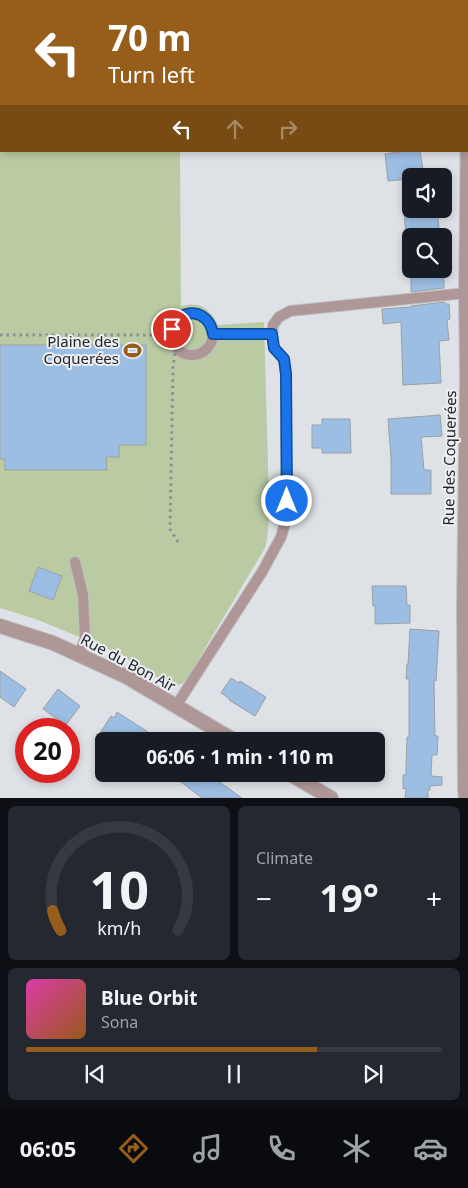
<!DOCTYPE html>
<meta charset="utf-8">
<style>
:root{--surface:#171b24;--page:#242831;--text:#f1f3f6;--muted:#9ea1a6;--line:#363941;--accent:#975d1a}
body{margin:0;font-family:"Noto Sans",sans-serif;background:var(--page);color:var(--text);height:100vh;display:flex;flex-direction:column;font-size:19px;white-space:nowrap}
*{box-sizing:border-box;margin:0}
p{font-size:16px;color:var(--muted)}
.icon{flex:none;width:28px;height:28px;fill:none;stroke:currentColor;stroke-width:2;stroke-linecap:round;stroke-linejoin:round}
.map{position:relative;height:798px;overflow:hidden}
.sheet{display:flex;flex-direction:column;gap:8px;padding:8px;background:#0d0f14;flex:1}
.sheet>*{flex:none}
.top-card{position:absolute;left:0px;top:0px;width:469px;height:152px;box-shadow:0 2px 8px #0003;background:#975d1a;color:#fff;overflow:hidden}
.buttons{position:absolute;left:402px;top:168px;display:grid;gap:10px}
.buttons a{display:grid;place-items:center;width:50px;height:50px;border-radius:8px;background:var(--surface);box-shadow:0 2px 8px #0003;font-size:25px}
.speed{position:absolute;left:15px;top:718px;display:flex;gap:10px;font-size:25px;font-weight:700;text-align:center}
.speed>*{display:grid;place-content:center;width:65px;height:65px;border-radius:50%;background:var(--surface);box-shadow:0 2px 8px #0003;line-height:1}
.speed .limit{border:8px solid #d22;background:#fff;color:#111}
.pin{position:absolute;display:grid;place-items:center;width:42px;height:42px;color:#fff;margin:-21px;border:2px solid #fff;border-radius:50%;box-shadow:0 1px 5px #0007}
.me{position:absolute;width:55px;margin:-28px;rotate:0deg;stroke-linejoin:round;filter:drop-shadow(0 0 4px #0008)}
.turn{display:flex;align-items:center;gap:18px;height:105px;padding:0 25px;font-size:22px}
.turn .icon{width:65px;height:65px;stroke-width:2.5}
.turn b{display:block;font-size:35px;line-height:42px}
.lanes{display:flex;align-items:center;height:48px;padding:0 25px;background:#0003;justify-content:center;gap:25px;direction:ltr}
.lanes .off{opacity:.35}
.big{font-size:38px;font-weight:700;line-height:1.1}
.sheet .card{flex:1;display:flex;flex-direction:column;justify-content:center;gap:8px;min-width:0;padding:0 18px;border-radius:8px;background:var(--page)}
.sheet .dial{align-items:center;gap:0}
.dial svg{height:130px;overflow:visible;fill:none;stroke:var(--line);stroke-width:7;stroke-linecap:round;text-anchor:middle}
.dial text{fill:var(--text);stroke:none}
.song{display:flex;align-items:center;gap:15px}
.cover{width:60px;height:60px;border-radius:8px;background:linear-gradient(135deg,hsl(320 70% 55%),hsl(30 70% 35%))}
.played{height:5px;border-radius:2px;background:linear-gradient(90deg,var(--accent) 70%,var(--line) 70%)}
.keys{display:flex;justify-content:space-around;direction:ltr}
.heat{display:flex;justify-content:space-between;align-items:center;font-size:28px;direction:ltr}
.sheet .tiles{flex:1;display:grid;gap:8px;grid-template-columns:1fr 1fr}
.card:last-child{grid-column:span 2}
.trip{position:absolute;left:95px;top:732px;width:290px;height:50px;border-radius:8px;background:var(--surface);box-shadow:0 2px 8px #0003;font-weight:700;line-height:50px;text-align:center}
.dock{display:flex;height:80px;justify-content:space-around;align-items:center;background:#090b0e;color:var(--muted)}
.dock .icon{width:35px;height:35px}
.dock .on{color:var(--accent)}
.dock b{font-size:22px;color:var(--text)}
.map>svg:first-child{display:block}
.green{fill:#bacba3}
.building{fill:#9cbee2;stroke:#9ca0a4}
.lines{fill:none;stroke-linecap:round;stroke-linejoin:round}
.service-casing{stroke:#bdc0c4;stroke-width:12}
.tertiary-casing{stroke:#bdc0c4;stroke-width:16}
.path{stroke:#8d9093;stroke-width:3;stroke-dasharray:2.5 4;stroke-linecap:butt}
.service{stroke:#af9797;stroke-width:10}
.tertiary{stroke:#af9797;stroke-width:14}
.route-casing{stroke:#114b97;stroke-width:12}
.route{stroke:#1a73e8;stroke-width:9}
.labels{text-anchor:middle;stroke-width:4;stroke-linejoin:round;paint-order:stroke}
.poi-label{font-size:15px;fill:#242527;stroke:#ebeff3;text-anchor:end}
.street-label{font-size:15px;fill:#242527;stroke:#ebeff3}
</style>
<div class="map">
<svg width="468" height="798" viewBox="0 0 468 798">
<rect width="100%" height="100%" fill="#dee2e6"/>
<path class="green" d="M1 32V151H180L181 306C201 301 209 308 218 325L264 322 269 501C269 517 269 533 265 548L185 682 174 687 111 650 38 620 0 608V33Z"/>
<g class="building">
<path d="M405 151H420L424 176H411V179L388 181 385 154Z"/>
<path d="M427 209H437L440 236H406L404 211Z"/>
<path d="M411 269H444V288L411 292Z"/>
<path d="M445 302V304H449L450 319 447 320 449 340 439 341 441 383 403 385 401 322 383 324 382 309 411 307V306Z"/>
<path d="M0 345H146V445H119V457H106L107 470H5V459H0Z"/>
<path d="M440 415 442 436 421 437 424 470H431V494H391V459L388 419Z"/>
<path d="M322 419H350L351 453H322V448H312V425H322Z"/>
<path d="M38 567 62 576 53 600 29 591Z"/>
<path d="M372 586H406L407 605H410V623L375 624V606H373Z"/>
<path d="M410 629 439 631 436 681 434 680 435 736H438L437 755H432L431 776 442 777V785L430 786V790H428V798H405L406 788 403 789V775H406V768L407 737H409V679H406L407 664H408Z"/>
<path d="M0 671 26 689 14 707 0 697Z"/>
<path d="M231 678 239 683 240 681 266 697 255 716 229 700 230 699 221 693Z"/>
<path d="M58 689 80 706 66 725 43 709Z"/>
<path d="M117 712 148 732 142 741H95L111 716 114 718Z"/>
<path d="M187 774H208L242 798H202L181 782Z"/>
</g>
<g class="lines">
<defs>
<g id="service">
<circle cx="192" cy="334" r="21"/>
<path d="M213 334H272"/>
<path d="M75 562 83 595 85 639 79 654"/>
<path d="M176 706 262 572 281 537 286 520V374L284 359 274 348 272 334 273 325 279 317 290 311 466 293"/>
</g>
<g id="tertiary">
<path d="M467 0 468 7"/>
<path d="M0 626 53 643 127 677 235 741"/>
<path d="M290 774 331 798"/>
<path d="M466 798 465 790 464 604 467 377 466 293 468 118"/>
</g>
</defs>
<use href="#service" class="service-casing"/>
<use href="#tertiary" class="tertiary-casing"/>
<g class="path">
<path d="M0 335H171"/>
<path d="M176 347 173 367 170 529 180 545"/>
</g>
<use href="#service" class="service"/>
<use href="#tertiary" class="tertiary"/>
</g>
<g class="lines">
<defs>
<path id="route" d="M172 329C181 306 209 309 213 334H272L274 348 284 359 286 374 287 501"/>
</defs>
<use href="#route" class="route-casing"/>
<use href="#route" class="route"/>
</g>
<defs>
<symbol id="stadium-bare" viewBox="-9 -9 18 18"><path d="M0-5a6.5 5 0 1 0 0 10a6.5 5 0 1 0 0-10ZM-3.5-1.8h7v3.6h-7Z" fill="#975d1a" stroke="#ebeff3" stroke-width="2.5" paint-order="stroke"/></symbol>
</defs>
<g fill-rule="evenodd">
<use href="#stadium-bare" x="120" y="338" width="25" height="25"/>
</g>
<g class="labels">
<g class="poi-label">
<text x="119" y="347">Plaine des<tspan x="119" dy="17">Coquerées</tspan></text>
</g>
<g class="street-label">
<text transform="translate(450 458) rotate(-89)" y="5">Rue des Coquerées</text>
<text transform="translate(128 663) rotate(28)" y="5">Rue du Bon Air</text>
</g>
</g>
</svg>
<div class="buttons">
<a><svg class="icon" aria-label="sound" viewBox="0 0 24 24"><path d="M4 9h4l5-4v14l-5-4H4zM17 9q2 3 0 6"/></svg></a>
<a><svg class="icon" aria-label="search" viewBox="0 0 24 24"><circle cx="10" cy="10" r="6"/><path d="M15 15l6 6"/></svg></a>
</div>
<div class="speed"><div class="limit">20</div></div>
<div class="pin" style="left:172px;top:329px;background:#d93025"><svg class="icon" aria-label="arrive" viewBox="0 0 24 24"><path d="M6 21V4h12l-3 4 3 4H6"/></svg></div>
<svg class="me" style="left:287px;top:501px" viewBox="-20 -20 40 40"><circle r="17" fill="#1a73e8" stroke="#fff" stroke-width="3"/><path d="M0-11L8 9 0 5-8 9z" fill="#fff"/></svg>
<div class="trip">06:06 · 1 min · 110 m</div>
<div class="top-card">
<div class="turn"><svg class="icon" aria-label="left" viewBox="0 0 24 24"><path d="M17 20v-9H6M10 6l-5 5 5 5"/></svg><div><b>70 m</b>Turn left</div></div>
<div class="lanes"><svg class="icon" aria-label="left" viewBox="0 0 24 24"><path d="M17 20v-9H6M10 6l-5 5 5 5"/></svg><svg class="icon off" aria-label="ahead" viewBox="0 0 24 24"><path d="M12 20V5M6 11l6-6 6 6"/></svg><svg class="icon off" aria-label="right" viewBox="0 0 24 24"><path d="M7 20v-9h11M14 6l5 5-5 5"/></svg></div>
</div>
</div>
<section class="sheet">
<div class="tiles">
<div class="card dial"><svg viewBox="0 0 100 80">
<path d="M14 69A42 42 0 1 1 86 69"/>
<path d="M14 69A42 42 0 0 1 9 57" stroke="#975d1a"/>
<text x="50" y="56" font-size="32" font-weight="700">10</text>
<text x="50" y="72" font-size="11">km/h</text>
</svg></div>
<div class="card"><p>Climate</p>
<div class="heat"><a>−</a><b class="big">19°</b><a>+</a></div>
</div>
<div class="card">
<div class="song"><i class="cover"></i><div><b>Blue Orbit</b><p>Sona</p></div></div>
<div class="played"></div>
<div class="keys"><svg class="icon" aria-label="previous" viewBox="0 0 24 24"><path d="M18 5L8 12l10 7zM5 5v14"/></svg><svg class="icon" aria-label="pause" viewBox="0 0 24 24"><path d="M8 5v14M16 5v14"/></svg><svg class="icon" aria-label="next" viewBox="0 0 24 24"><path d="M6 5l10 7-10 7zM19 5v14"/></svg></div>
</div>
</div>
</section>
<nav class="dock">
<b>06:05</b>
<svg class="icon on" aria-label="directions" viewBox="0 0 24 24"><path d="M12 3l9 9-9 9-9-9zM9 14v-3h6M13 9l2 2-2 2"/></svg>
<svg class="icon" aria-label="music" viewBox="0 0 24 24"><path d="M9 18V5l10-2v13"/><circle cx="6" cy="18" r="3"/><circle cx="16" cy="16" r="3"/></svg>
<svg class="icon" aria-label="phone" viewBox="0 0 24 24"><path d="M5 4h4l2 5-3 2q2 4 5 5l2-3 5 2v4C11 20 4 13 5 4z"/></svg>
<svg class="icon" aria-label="climate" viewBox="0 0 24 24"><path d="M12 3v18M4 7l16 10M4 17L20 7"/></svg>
<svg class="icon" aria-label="car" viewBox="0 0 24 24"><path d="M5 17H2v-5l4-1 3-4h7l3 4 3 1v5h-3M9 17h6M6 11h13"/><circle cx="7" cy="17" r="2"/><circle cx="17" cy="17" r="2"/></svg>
</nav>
